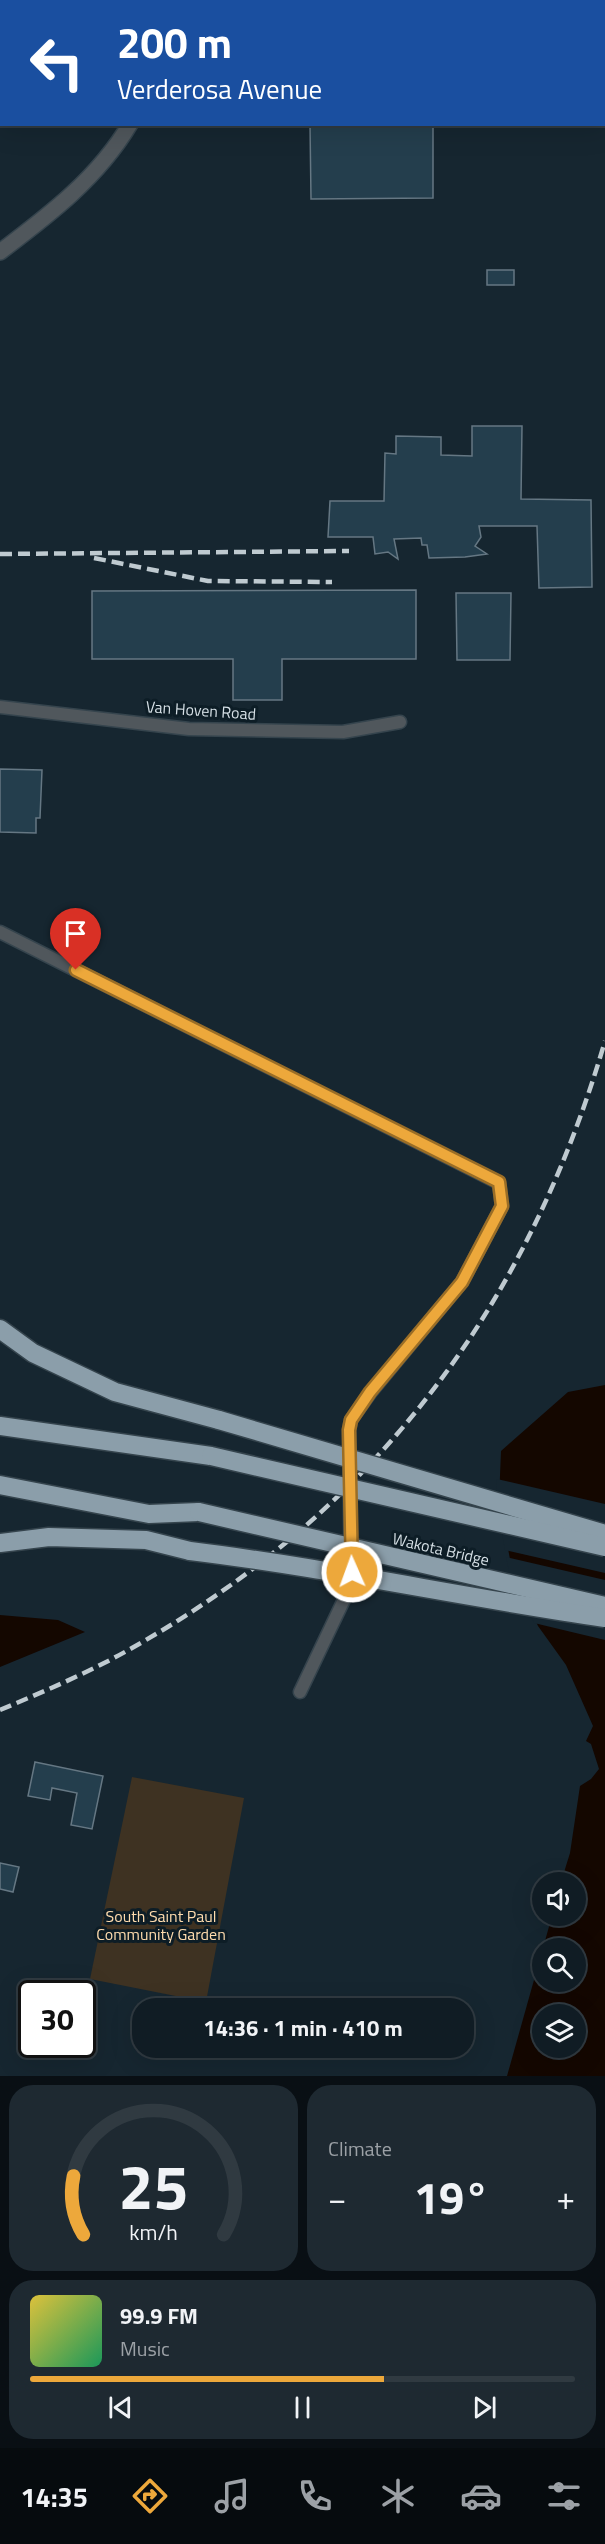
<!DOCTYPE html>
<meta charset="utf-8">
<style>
:root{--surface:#101c24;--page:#1e2931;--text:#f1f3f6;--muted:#9ca1a6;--line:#303a41;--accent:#eda83b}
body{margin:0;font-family:"Titillium Web",sans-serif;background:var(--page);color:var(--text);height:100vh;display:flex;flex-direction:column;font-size:22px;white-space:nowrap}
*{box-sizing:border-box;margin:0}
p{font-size:20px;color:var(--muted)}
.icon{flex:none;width:33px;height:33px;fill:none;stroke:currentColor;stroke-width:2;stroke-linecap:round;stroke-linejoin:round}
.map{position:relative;height:2076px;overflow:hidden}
.side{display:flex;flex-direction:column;gap:9px;padding:9px;background:#090f14;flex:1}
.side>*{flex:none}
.guide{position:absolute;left:0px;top:0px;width:606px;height:126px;box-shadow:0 6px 24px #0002,0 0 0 2px var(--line);background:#1a4fa0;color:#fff;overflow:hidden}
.tools{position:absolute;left:532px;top:1872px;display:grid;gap:12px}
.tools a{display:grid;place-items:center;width:54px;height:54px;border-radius:50%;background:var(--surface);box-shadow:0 6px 24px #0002,0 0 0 2px var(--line);font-size:30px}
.speed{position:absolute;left:18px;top:1980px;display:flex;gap:12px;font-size:30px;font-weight:700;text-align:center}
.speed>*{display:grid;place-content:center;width:78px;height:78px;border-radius:50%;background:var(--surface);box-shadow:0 6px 24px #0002,0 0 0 2px var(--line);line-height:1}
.speed .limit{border:3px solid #111;border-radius:9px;background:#fff;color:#111}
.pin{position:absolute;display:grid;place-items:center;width:51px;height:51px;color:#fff;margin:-62px -26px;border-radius:50% 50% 50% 0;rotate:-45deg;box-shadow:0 0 6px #0007}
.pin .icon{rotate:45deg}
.me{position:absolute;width:66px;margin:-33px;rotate:358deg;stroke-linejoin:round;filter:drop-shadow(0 0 4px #0008)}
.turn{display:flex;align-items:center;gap:21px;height:126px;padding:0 18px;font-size:27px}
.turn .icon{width:78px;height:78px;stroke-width:2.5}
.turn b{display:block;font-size:42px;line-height:51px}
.big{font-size:45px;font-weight:700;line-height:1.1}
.side .card{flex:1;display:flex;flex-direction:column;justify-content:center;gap:9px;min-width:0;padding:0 21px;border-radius:24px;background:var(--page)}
.side .dial{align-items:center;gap:0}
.dial svg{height:156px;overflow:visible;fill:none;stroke:var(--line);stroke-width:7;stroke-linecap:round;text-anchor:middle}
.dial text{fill:var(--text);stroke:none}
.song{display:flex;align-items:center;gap:18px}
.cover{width:72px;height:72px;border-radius:9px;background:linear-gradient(135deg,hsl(50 70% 55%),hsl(150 70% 35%))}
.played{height:6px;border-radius:3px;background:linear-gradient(90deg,var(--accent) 65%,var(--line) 65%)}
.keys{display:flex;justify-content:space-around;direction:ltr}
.heat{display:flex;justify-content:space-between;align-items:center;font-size:33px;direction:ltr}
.side .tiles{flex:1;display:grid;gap:9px;grid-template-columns:1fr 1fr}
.card:last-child{grid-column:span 2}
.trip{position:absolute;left:132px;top:1998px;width:342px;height:60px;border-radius:24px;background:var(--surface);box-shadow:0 6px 24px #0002,0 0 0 2px var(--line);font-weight:700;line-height:60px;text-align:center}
.dock{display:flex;height:96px;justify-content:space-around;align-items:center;background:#060b0e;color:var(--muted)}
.dock .icon{width:42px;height:42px}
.dock .active{color:var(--accent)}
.dock b{font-size:27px;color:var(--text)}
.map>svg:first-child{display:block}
.green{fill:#3e3222}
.water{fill:#140700;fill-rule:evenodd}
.pier{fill:#162630}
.building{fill:#243e4d;stroke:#657783;stroke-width:1.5}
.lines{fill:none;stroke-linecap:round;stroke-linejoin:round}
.minor-casing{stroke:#35444d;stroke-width:15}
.tertiary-casing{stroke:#35444d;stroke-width:18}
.motorway-casing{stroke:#35444d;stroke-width:21}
.minor{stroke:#50575c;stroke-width:12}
.tertiary{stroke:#50575c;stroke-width:15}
.motorway{stroke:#8b9eaa;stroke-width:18}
.rail{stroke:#bfcad0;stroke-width:4.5;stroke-dasharray:12 6;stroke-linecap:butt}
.motorway-bridge-casing{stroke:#35444d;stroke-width:21;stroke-linecap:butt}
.motorway-bridge{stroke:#8b9eaa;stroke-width:18}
.route-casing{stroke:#9a6d26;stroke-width:15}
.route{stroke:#eda83b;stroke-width:10}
.labels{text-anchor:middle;stroke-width:6;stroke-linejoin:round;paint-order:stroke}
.street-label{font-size:16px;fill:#d5dfe5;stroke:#0d1d26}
.park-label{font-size:16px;fill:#ffdcae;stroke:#0d1d26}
</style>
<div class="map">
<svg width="605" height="2076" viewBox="0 0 605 2076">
<rect width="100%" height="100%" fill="#162630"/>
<path class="green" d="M132 1777 244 1798 206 2002 90 1979Z"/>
<g class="water">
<path d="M605 1385V2076H507L552 1916H576V1882H561L570 1853 580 1786 591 1779 599 1769 591 1744 586 1741 593 1726 566 1665 538 1626 512 1570 499 1500 501 1451 568 1392ZM543 1948H576V1982H543ZM543 2014H576V2048H543Z"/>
<path d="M0 1615 58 1620 85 1632 0 1667Z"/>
</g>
<g class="pier">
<path d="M497 1479 605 1504V1573L505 1550 496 1500Z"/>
<path d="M506 1557 605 1580V1640L534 1623 509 1571Z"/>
</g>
<g class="building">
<path d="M310 124H433V198L311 199Z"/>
<rect x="487" y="270" width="27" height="15"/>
<path d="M472 426H522L521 499 591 500 592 587 539 588 537 526H479L481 537 475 546 487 554 465 557 429 558 427 545H422L421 538 394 539 398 559 388 552 375 554 373 537H328L330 501H384L385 453 396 454V436L441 437V455L472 456Z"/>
<path d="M416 590V659H282V700H233V659H92V591Z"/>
<path d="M456 593H511L510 660H457Z"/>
<path d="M0 769 42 770 40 818H36V833L0 832Z"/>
<path d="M35 1762 103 1776 92 1829 71 1825 77 1793 52 1788 50 1800 28 1796Z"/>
<path d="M0 1863 19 1867 13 1892 0 1889Z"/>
</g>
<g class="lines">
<defs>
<g id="minor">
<path d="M0 707 189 729 343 732 400 722"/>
<path d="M0 932 499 1183 502 1206 462 1282 371 1392 351 1420 349 1430 351 1585 300 1692"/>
</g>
<g id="tertiary">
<path d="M180 2V0"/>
<path d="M0 252C49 215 98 178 130 124"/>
</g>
<g id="motorway">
<path d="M0 1329 33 1353 115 1392 219 1420"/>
<path d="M0 1426 211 1456"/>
<path d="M0 1485 149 1514 199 1512"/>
<path d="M0 1543 49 1537 146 1540 190 1551"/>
</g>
</defs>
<use href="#minor" class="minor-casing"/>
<use href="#tertiary" class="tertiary-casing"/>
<use href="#motorway" class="motorway-casing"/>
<use href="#minor" class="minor"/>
<use href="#tertiary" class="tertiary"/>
<use href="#motorway" class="motorway"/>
<g class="rail">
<path d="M0 554 349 551"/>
<path d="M94 558 208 581 332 582"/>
<path d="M0 1710C45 1691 90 1672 132 1648 376 1510 527 1308 605 1041"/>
</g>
<defs>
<g id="motorway-bridge">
<path d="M219 1420 605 1534"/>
<path d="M211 1456 605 1547"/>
<path d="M199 1512 605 1606"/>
<path d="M190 1551C329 1568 466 1598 605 1618"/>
</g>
</defs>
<use href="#motorway-bridge" class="motorway-bridge-casing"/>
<use href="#motorway-bridge" class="motorway-bridge"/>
</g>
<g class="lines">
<defs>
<path id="route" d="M76 970 499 1182 502 1206 462 1282 370 1392 351 1420 349 1430 352 1572"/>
</defs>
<use href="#route" class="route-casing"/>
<use href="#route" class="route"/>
</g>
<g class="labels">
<g class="street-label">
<text transform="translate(201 710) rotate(4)" y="6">Van Hoven Road</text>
<text transform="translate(441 1549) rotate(13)" y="6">Wakota Bridge</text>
</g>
<g class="park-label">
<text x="161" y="1922">South Saint Paul<tspan x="161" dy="18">Community Garden</tspan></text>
</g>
</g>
</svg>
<div class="tools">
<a><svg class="icon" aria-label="sound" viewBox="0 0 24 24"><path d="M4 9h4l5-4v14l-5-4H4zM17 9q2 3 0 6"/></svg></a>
<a><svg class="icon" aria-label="search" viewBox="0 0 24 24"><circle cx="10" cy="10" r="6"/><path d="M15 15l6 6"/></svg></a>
<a><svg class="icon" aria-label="layers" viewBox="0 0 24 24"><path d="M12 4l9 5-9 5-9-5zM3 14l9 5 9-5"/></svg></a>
</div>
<div class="speed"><div class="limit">30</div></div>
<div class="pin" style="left:76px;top:970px;background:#d93025"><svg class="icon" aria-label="arrive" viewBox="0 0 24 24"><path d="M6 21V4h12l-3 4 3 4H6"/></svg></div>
<svg class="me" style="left:352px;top:1572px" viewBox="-20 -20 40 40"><circle r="17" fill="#eda83b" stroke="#fff" stroke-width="3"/><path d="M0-11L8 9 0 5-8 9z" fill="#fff"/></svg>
<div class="trip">14:36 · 1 min · 410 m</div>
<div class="guide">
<div class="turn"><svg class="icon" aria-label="left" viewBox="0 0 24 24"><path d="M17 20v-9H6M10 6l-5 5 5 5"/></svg><div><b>200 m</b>Verderosa Avenue</div></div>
</div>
</div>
<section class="side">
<div class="tiles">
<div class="card dial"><svg viewBox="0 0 100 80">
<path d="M14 69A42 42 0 1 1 86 69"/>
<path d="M14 69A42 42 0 0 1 9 39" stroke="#eda83b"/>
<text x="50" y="56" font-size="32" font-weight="700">25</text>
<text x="50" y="72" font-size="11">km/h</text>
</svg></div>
<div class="card"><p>Climate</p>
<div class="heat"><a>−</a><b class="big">19°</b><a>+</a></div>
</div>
<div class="card">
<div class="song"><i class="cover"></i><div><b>99.9 FM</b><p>Music</p></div></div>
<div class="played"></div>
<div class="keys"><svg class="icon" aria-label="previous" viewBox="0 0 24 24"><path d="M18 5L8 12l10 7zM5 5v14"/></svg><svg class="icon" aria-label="pause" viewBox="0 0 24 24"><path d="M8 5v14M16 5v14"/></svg><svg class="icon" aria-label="next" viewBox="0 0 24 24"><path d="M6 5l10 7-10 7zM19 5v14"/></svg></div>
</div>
</div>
</section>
<nav class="dock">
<b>14:35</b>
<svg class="icon active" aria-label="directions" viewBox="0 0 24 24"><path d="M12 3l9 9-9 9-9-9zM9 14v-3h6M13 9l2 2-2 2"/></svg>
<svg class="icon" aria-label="music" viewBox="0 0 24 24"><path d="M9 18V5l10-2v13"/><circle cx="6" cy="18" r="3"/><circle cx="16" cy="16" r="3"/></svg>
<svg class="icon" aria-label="phone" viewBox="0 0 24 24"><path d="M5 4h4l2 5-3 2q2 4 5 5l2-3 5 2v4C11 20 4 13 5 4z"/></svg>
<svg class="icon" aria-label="climate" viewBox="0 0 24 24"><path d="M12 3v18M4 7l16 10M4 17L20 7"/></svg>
<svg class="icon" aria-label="car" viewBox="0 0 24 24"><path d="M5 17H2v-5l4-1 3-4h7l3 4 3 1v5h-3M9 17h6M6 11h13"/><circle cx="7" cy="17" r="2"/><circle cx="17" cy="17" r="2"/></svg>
<svg class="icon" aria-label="filters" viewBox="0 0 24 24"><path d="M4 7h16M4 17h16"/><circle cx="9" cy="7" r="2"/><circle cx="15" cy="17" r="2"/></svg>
</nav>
